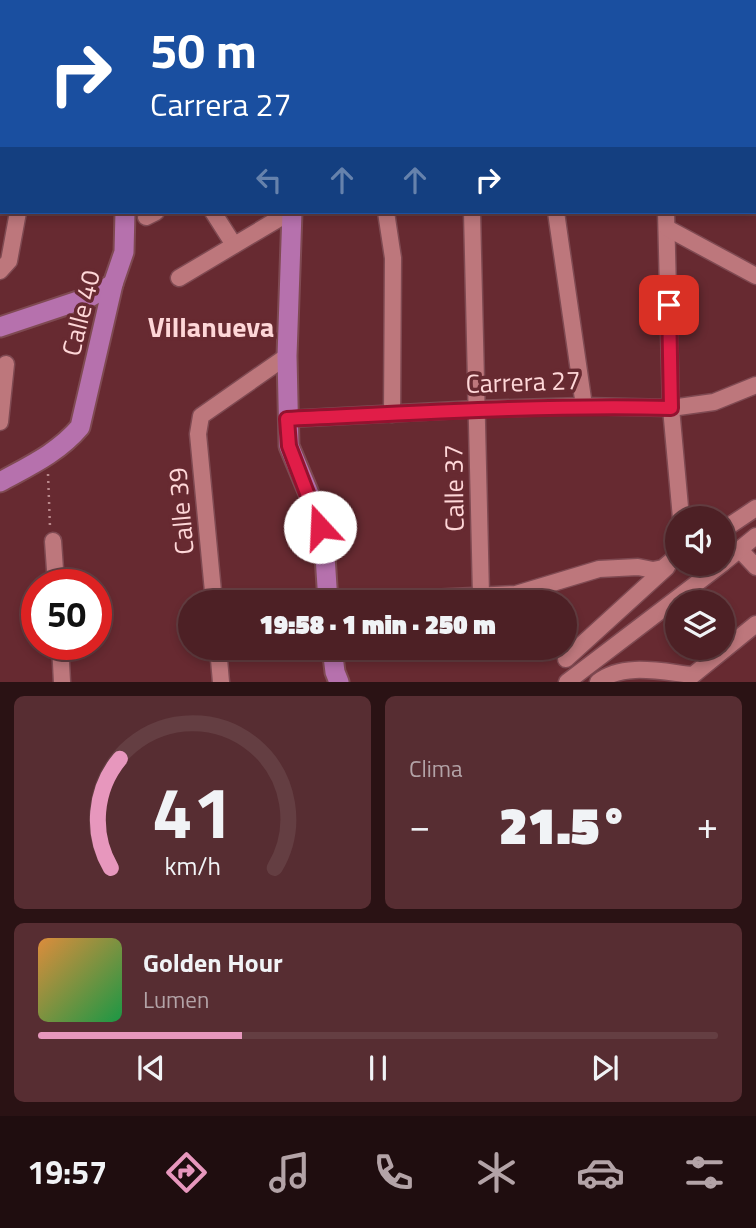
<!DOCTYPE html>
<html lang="es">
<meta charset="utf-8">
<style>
:root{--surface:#4d2025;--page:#572d32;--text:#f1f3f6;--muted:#b3a3a7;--line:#643e42;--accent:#e797bd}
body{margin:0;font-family:"Titillium Web",sans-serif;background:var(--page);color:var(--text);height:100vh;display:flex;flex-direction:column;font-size:26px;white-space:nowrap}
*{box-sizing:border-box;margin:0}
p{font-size:23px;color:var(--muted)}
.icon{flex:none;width:38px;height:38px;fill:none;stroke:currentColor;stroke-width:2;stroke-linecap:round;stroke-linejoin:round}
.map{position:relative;height:682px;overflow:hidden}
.details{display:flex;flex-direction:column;gap:14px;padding:14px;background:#2a1214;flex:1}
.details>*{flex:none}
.banner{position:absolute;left:0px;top:0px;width:756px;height:214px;box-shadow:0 4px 10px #0003,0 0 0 2px var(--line);background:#1a4fa0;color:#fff;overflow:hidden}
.fabs{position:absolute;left:665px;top:506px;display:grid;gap:14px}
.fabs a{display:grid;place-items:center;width:70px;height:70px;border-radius:50%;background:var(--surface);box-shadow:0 4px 10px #0003,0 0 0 2px var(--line);font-size:35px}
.speed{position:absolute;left:21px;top:569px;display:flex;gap:14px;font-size:35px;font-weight:700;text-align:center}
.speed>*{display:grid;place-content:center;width:91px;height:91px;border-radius:50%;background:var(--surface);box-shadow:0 4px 10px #0003,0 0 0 2px var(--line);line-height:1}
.speed .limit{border:10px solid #d22;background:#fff;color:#111}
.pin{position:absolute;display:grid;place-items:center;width:60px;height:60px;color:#fff;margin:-30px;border-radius:14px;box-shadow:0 4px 10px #0006}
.me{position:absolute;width:77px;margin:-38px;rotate:340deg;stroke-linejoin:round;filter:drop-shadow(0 0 5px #0008)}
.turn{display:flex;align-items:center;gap:24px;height:147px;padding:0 35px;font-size:32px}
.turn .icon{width:91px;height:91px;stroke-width:2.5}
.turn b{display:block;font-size:49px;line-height:60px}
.lanes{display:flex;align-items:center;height:66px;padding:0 35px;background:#0003;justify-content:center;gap:35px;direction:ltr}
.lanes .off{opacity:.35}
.big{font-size:52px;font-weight:800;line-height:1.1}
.details .tile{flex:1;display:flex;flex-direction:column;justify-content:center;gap:10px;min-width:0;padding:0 24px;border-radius:10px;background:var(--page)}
.details .dial{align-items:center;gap:0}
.dial svg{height:182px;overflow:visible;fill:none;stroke:var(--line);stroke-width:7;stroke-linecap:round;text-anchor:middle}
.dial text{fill:var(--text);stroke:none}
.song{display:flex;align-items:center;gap:21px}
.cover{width:84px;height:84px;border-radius:10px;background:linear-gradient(135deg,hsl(30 70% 55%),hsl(140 70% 35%))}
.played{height:7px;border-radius:4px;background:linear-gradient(90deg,var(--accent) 30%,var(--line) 30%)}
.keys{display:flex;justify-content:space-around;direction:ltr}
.heat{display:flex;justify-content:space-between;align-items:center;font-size:38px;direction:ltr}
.details .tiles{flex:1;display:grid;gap:14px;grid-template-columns:1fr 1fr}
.tile:last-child{grid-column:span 2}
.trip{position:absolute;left:178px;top:590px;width:399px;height:70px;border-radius:35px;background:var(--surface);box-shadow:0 4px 10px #0003,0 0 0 2px var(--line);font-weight:800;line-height:70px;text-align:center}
.dock{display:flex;height:112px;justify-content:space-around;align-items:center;background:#1f0d0f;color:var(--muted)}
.dock .icon{width:49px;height:49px}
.dock .active{color:var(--accent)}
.dock b{font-size:32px;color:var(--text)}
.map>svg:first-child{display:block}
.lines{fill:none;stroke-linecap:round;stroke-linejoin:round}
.minor-casing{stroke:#7f4a52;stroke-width:19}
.major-casing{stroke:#7f4a52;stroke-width:23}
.path{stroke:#b9888b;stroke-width:2.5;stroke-dasharray:2 5;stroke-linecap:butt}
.minor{stroke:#bd777c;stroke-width:16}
.major{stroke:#b671ad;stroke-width:19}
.route-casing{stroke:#92132f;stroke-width:18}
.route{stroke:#e11d48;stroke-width:12}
.labels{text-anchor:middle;stroke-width:7;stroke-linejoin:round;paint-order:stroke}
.street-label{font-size:26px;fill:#fed7d8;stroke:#672a31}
.neighbourhood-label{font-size:28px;font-weight:bold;fill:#fed7d8;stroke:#672a31}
</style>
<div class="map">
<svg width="756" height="682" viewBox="0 0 756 682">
<rect width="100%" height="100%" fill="#672a31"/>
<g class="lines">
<defs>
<g id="minor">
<path d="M339 0V2"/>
<path d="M447 0V2"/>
<path d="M533 0V2"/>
<path d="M653 0V2"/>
<path d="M8 2 9 0"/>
<path d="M183 2V0"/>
<path d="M754 42 756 40"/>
<path d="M0 53 2 46"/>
<path d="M0 91 2 96"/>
<path d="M213 212 234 245"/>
<path d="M386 212 393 258 392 414"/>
<path d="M472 212 481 595"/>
<path d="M556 212 584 406"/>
<path d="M666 212 671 408 681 518"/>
<path d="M146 217 156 212"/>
<path d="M667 228 756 276"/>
<path d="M0 271 9 261 18 212"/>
<path d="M179 278 290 212"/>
<path d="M287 419 477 409 584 406 671 408 714 402 756 385"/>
<path d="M0 422 6 364"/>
<path d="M723 530 756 508"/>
<path d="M53 541 56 584"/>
<path d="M740 550 756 567"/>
<path d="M723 563 756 536"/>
<path d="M214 602 198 434 201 416 287 356"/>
<path d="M346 602 516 594 599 569 638 567 653 570 663 568 677 556"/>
<path d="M60 644 62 682"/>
<path d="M218 648 221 682"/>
<path d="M566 659 667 567"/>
<path d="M567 682 722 564"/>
<path d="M598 682C623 662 663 672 693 675L756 624"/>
</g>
<g id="major">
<path d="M292 212 287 356 289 446 317 513 324 540 328 602"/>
<path d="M0 327 90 297 113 284"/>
<path d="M0 482C29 466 58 453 80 427L113 284 124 252 125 212"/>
<path d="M332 648 335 672 339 682"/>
</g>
</defs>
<use href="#minor" class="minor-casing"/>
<use href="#major" class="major-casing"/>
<path class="path" d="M48 474 50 527"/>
<use href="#minor" class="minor"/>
<use href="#major" class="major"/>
</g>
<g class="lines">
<defs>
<path id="route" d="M320 527 289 446 287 419C415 413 542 405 671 408L669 305"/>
</defs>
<use href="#route" class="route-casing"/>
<use href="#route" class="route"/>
</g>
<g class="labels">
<g class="street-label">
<text transform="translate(81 313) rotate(-76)" y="9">Calle 40</text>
<text transform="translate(523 382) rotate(-2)" y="9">Carrera 27</text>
<text transform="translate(454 488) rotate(-91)" y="9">Calle 37</text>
<text transform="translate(181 511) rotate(-95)" y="9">Calle 39</text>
</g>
<g class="neighbourhood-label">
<text x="211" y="337">Villanueva</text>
</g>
</g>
</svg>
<div class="fabs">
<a><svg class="icon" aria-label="sound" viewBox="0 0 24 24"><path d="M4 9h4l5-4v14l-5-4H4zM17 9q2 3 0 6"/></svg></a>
<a><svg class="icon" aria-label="layers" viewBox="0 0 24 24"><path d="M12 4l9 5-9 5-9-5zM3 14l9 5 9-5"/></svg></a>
</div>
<div class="speed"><div class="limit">50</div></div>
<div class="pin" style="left:669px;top:305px;background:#d93025"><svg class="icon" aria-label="arrive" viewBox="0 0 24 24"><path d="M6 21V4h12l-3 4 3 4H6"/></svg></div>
<svg class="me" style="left:320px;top:527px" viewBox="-20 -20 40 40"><circle r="19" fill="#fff"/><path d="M0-13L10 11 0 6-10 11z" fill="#e11d48"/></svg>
<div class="trip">19:58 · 1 min · 250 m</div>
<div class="banner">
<div class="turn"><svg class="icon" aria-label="right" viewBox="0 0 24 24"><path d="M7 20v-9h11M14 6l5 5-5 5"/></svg><div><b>50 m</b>Carrera 27</div></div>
<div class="lanes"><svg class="icon off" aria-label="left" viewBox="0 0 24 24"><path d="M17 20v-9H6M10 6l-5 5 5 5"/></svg><svg class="icon off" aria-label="ahead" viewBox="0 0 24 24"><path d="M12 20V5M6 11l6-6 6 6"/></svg><svg class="icon off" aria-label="ahead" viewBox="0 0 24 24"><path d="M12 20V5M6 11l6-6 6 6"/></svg><svg class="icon" aria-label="right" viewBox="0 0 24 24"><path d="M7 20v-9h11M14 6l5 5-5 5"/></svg></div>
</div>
</div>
<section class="details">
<div class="tiles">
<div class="tile dial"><svg viewBox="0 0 100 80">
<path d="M14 69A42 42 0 1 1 86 69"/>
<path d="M14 69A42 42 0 0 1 18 21" stroke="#e797bd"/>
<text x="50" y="56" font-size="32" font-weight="700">41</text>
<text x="50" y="72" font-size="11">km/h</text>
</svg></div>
<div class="tile"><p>Clima</p>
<div class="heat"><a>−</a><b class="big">21.5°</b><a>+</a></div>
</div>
<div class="tile">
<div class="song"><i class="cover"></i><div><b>Golden Hour</b><p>Lumen</p></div></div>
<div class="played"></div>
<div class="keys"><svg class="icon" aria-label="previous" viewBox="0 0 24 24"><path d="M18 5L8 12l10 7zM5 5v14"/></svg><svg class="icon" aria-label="pause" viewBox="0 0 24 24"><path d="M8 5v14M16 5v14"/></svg><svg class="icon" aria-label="next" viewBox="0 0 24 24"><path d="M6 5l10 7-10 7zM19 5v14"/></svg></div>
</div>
</div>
</section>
<nav class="dock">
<b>19:57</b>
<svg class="icon active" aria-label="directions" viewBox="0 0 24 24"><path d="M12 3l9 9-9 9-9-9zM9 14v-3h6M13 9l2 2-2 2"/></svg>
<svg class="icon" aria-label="music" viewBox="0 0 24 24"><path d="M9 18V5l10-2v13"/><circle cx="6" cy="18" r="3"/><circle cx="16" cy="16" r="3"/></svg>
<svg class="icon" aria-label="phone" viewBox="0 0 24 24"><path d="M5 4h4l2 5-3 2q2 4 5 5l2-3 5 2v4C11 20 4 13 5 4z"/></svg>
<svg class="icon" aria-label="climate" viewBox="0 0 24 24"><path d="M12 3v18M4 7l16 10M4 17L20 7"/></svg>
<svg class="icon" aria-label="car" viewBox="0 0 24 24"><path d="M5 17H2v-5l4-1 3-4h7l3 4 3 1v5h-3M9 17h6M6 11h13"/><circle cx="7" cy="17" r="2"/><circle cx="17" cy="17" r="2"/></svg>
<svg class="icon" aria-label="filters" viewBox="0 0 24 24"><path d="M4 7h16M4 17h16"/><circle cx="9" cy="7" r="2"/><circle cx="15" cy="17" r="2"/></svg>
</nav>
